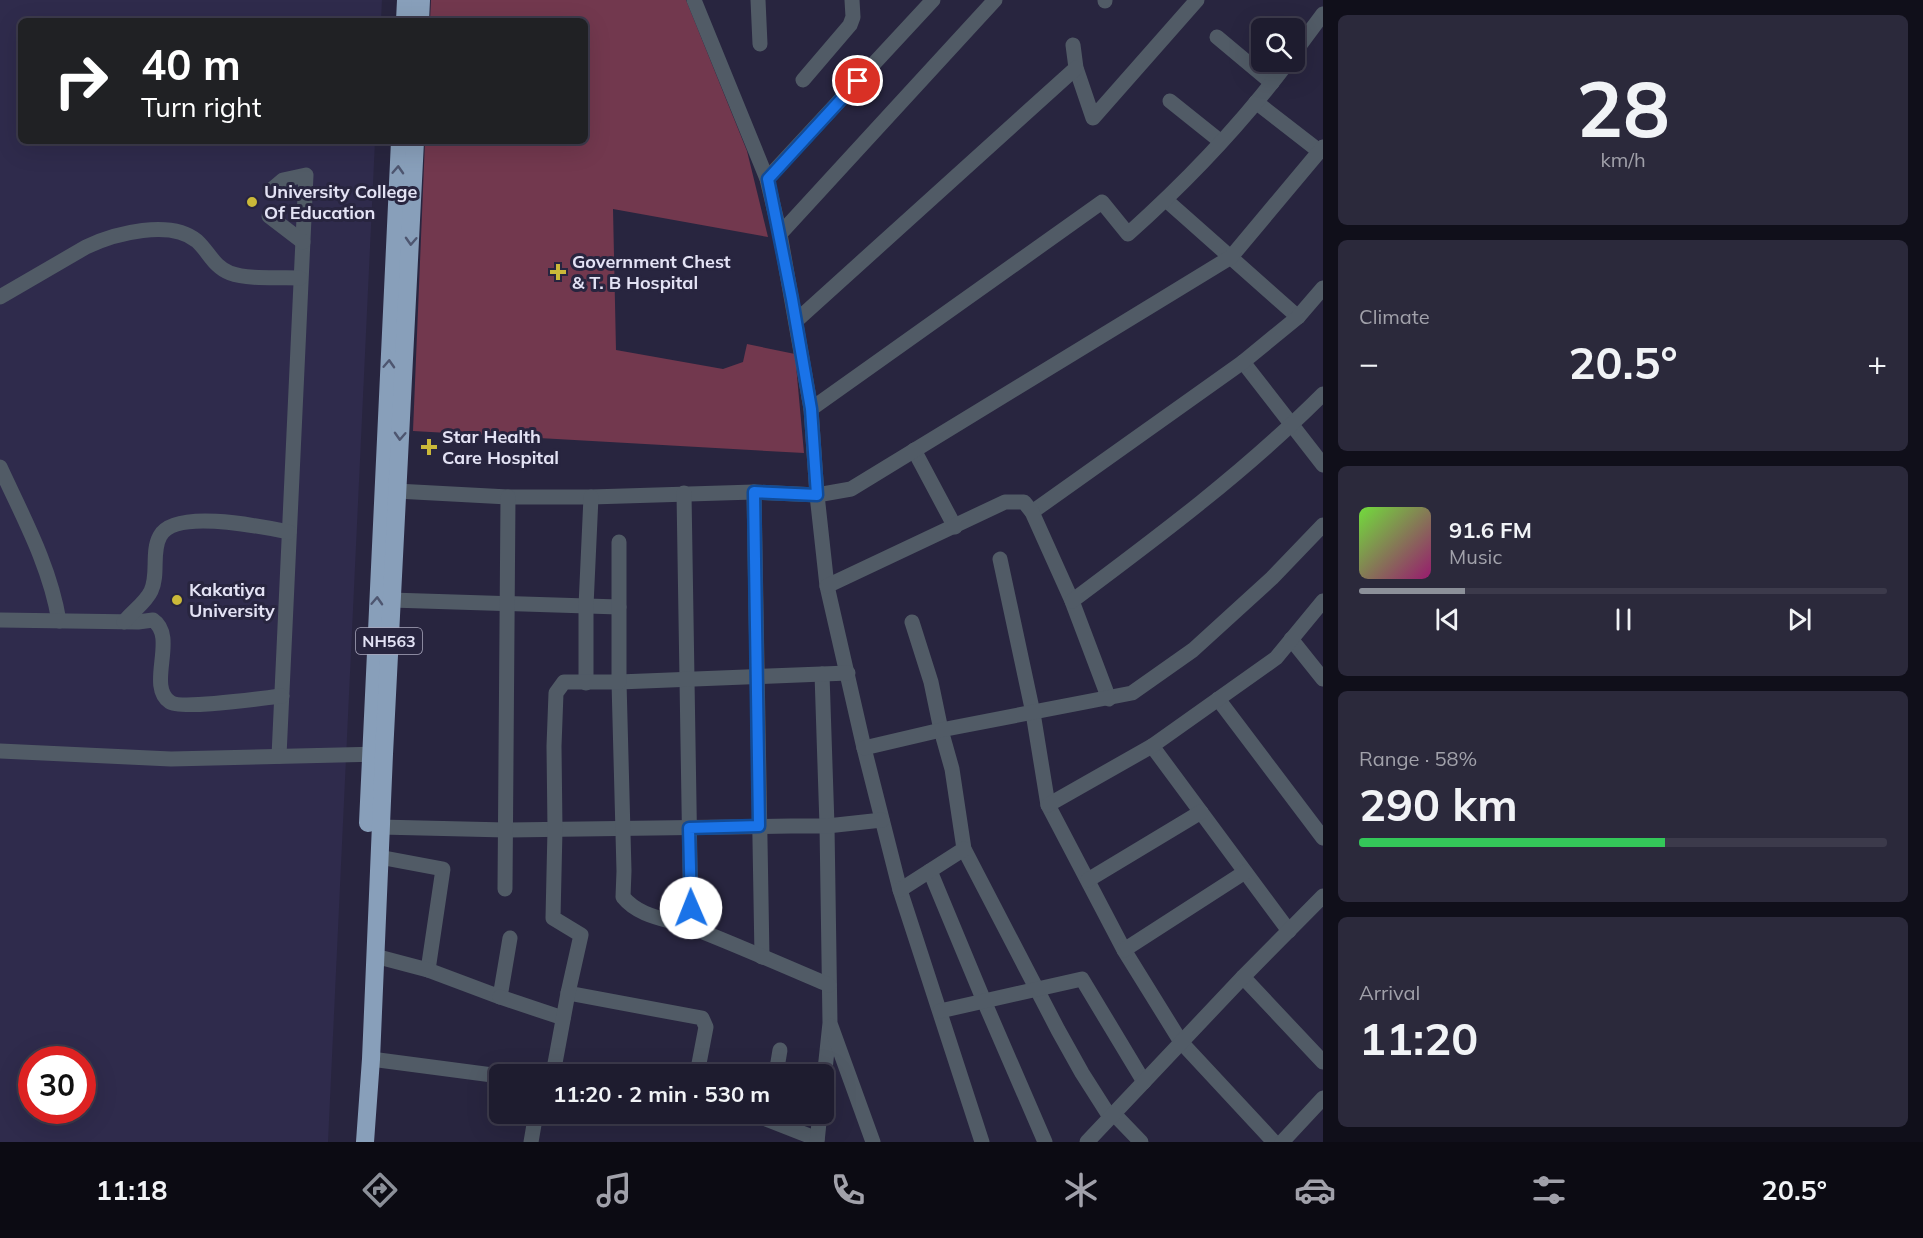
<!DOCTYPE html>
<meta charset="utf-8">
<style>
:root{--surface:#1e1c2f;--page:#2b293b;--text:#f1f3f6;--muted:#a1a1aa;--line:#3c3a4b;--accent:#8c9099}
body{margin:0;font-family:Mulish,sans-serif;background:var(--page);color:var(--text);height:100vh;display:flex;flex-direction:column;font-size:22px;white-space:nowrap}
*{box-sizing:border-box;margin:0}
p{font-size:20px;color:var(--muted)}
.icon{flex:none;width:33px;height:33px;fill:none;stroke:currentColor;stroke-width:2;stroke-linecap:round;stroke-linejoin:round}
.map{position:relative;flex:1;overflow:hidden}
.drawer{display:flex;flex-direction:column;gap:15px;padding:15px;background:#100f1a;width:600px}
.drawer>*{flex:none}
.top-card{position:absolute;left:18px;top:18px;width:570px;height:126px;border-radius:9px;box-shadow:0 6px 24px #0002,0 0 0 2px var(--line);background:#202124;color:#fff;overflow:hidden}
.tools{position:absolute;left:1251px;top:18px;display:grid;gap:12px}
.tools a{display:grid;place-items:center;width:54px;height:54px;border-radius:9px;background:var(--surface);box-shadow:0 6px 24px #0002,0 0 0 2px var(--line);font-size:30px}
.speed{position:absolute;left:18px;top:1046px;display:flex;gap:12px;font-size:30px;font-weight:700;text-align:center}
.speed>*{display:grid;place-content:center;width:78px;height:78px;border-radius:50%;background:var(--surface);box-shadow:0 6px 24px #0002,0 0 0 2px var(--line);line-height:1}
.speed .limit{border:9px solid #d22;background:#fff;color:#111}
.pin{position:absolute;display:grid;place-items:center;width:51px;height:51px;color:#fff;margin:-26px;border:3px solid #fff;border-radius:50%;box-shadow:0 2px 6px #0007}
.me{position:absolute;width:66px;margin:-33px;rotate:359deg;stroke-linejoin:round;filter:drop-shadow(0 0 4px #0008)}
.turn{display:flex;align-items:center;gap:21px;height:126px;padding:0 24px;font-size:27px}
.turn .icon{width:78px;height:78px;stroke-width:2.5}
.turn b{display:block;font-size:42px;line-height:51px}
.big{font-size:45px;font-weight:700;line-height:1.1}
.drawer .tile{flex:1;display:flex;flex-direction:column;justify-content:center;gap:9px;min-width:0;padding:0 21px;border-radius:9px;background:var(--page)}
.drawer .dial{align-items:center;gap:0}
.dial b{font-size:78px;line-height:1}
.song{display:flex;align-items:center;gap:18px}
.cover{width:72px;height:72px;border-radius:9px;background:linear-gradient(135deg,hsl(100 70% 55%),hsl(320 70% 35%))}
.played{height:6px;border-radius:3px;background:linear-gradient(90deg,var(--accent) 20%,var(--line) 20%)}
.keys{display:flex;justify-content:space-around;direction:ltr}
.heat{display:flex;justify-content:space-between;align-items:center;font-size:33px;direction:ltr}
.charge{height:9px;border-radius:4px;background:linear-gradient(90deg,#34c759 58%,var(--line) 0)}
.trip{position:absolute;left:489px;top:1064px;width:345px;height:60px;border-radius:9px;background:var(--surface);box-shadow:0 6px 24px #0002,0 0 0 2px var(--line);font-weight:700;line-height:60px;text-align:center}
.dock{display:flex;height:96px;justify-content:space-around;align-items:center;background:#0c0b13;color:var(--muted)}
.dock .icon{width:42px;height:42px}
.dock .selected{color:var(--accent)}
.dock b{font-size:27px;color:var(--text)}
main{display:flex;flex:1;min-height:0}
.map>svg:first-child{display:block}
.built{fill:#2f2b4c;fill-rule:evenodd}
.green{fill:#72384e}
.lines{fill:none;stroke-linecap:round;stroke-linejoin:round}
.minor{stroke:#515b66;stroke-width:15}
.highway{stroke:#889fba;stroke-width:18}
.oneway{stroke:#4e5670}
.route-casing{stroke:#114b97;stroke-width:15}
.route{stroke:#1a73e8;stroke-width:10}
.poi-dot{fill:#cbb939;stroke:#28253f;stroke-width:2}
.labels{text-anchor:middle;stroke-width:6;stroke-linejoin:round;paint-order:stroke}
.shield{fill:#28253f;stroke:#aba9be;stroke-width:1.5}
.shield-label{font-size:16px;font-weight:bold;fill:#e3e2f4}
.poi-label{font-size:18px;font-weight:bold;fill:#e3e2f4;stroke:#28253f;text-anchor:start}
</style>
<main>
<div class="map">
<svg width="1323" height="1142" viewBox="0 0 1323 1142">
<rect width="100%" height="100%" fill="#28253f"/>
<path class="built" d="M0 0H382L381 21H21V141H375L328 1142H0ZM32 1059H82V1110H32Z"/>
<path class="green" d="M431 0H686L747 151 768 237 613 209 616 350 723 369 743 362 747 344 795 354 804 453 413 431 425 141H585V21H430Z"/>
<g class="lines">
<g class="minor">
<path d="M694 0 767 179 780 234 811 409 817 495 827 586 864 748 900 890 982 1142"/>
<path d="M758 0 760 44"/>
<path d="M1105 0V1"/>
<path d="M1217 37 1272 83"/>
<path d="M1073 45 1076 68 1093 118 1197 0"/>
<path d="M1294 53 1323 14"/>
<path d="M803 80 850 25 853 17 852 0"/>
<path d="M1170 101 1220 141"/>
<path d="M1256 102 1319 151"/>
<path d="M767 179 933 0"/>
<path d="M270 191 283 180 306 175 279 756"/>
<path d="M1166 200 1298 317"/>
<path d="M269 216 303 242"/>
<path d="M780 234 995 0"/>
<path d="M0 297 86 247C115 233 171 219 197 241 209 252 214 267 230 273 249 280 280 277 300 278"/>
<path d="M796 321 1076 68"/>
<path d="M1243 362 1323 465"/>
<path d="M811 409 1102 202 1128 234C1184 184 1243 122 1288 62"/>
<path d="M914 450 955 527"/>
<path d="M0 467C23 517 50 566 59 621"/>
<path d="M396 491 508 497H591L754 492 817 495 851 489 1231 257 1323 147"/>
<path d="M754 492 762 957"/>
<path d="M684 493 691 928"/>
<path d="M1032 512 1243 362 1298 317 1323 288"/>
<path d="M1000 559 1033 713 1048 805 1124 950 1181 1042 1274 1142"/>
<path d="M827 586 1005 502H1024L1032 512 1072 601 1109 699"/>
<path d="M391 600 619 607"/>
<path d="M1072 601C1159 536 1246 471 1323 394"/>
<path d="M0 620 138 622 153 620C178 637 146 686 170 702 181 710 263 698 282 696"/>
<path d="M124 622C132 612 146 602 151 591 159 574 151 552 160 536 175 508 263 527 289 532"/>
<path d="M912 622 931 682 941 730 952 769 964 849 1058 1030 1082 1073 1110 1117"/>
<path d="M1291 639 1323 679"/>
<path d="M822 674 827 826 830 1023 824 1079"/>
<path d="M586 683V606L591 497"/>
<path d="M1218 699 1323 838"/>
<path d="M1152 746 1289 931"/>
<path d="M864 748 941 730 1132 693 1193 650 1272 578 1323 525"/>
<path d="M0 751 171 759 381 754"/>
<path d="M1048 805 1152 746 1276 658 1323 601"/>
<path d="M380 827 506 830 791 826H827L882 820"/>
<path d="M379 857 443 869 428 970"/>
<path d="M930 871 984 1001 1045 1142"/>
<path d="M1088 880 1201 812"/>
<path d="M505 889 508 497"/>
<path d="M900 890 964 849"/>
<path d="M1124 950 1245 872"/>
<path d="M375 956 428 970 500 997 510 938"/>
<path d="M1243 977 1323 1062"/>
<path d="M829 985C784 966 739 946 693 928 669 919 640 918 623 897L624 871 619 682 848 673"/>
<path d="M568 993 702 1018 706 1027 697 1074"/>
<path d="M500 997 563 1018"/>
<path d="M940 1011 1082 979 1144 1082"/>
<path d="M831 1026 873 1142"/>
<path d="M371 1059 500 1076"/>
<path d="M553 1074 568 993 581 935 553 918 555 829 554 746 556 693 564 682H619V542"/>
<path d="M776 1074 780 1050"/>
<path d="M751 1113 817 1139"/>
<path d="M1114 1114 1141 1142"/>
<path d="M531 1142 536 1113"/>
<path d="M817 1142 820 1113"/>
<path d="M1087 1142 1243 977 1323 896"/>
<path d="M1282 1142 1323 1098"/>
</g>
<g class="highway">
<path d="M405 21 406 0"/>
<path d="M420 21 421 0"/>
<path d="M368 823 400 141"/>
<path d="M365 1142 371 1059 384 754 415 141"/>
</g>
</g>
<defs><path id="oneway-chevron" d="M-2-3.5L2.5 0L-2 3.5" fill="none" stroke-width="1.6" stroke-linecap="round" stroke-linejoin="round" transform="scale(1.5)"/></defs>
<g class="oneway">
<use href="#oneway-chevron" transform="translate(398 170) rotate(-87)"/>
<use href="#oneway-chevron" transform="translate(411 241) rotate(93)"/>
<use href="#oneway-chevron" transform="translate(389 364) rotate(-87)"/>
<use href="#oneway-chevron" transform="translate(400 436) rotate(93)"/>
<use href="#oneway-chevron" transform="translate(377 601) rotate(-87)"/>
</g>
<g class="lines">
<defs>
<path id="route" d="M691 908 689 828 759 826 754 492 817 495 811 409 792 299 768 179 858 81"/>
</defs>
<use href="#route" class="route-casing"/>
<use href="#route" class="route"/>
</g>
<g class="poi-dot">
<circle cx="252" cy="202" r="6"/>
<path d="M555 263h6v6h6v6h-6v6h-6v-6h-6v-6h6z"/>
<path d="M426 438h6v6h6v6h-6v6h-6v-6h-6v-6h6z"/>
<circle cx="177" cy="600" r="6"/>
</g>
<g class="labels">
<rect class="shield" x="356" y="628" width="66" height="26" rx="4.5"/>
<g class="shield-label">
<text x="389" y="647">NH563</text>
</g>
<g class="poi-label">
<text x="264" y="198">University College<tspan x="264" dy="21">Of Education</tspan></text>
<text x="572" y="268">Government Chest<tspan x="572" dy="21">&amp; T. B Hospital</tspan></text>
<text x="442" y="443">Star Health<tspan x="442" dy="21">Care Hospital</tspan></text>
<text x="189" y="596">Kakatiya<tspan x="189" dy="21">University</tspan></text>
</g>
</g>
</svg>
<div class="tools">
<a><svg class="icon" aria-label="search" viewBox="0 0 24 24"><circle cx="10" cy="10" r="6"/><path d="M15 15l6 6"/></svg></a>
</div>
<div class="speed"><div class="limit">30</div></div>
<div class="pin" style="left:858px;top:81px;background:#d93025"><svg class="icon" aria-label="arrive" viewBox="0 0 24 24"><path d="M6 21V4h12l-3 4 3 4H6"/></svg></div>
<svg class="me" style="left:691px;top:908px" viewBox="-20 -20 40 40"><circle r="19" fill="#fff"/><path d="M0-13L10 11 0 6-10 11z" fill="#1a73e8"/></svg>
<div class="trip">11:20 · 2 min · 530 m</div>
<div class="top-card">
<div class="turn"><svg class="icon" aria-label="right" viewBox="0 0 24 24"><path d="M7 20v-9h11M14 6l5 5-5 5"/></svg><div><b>40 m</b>Turn right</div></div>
</div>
</div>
<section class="drawer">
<div class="tile dial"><b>28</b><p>km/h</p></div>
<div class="tile"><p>Climate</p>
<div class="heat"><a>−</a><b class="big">20.5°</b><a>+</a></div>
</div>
<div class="tile">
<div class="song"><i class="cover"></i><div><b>91.6 FM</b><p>Music</p></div></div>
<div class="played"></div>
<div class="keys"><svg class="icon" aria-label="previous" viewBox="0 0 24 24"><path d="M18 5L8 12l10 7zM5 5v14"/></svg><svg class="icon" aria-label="pause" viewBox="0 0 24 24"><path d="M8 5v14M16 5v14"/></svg><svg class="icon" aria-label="next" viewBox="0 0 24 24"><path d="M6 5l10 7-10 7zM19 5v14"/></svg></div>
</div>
<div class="tile"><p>Range · 58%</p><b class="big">290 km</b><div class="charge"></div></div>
<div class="tile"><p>Arrival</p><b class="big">11:20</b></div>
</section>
</main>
<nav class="dock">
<b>11:18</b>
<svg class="icon selected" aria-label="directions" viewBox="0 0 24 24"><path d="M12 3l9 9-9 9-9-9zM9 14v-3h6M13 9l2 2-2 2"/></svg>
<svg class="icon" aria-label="music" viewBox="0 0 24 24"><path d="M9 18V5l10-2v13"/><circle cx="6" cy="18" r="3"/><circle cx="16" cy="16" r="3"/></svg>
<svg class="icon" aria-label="phone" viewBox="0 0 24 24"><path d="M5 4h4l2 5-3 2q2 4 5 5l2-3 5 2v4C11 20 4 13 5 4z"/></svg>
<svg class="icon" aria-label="climate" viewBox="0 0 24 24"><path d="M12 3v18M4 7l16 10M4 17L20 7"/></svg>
<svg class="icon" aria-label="car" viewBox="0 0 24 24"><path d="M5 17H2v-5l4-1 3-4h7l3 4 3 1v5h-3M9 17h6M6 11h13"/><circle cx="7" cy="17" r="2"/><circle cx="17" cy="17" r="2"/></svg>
<svg class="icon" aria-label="filters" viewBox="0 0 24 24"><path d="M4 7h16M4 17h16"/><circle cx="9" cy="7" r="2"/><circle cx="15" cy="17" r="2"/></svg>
<b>20.5°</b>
</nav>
